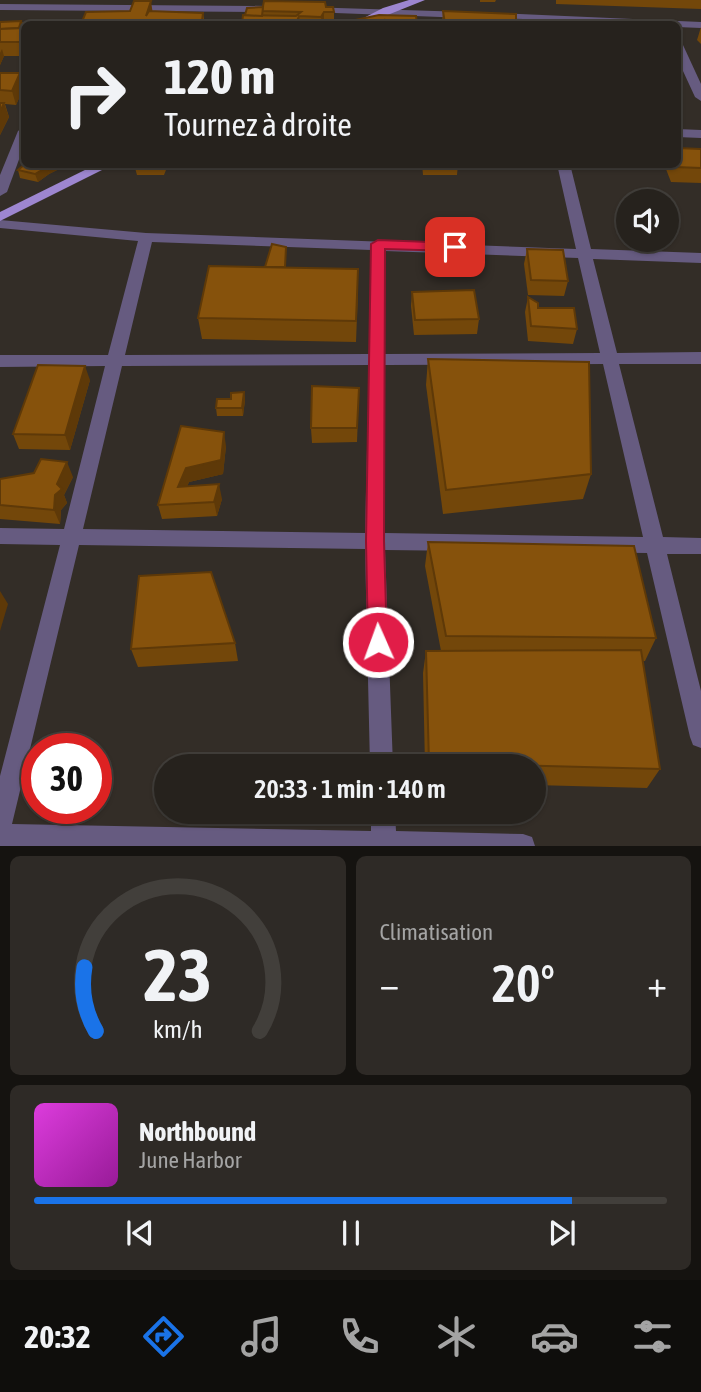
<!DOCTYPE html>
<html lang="fr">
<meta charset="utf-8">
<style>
:root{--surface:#26221d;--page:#2e2a26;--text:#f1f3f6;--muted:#a4a4a4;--line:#423f3b;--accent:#1a73e8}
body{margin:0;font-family:"Asap Condensed",sans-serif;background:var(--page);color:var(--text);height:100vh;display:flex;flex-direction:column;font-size:26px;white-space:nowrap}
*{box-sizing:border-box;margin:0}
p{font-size:23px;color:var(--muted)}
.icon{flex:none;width:38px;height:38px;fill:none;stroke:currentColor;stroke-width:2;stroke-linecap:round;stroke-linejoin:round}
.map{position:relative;height:846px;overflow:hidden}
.panel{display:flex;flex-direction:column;gap:10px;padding:10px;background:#151310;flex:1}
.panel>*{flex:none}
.top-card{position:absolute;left:21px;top:21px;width:660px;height:147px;border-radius:10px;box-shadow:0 2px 5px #0004,0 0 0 2px var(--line);background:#26221d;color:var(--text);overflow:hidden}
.controls{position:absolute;left:616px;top:189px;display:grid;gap:14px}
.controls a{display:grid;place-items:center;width:63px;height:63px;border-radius:50%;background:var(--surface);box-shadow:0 2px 5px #0004,0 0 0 2px var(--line);font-size:35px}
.speed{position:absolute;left:21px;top:733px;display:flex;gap:14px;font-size:35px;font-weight:700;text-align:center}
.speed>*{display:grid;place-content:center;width:91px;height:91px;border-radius:50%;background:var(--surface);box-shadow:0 2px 5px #0004,0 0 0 2px var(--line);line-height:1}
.speed .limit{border:10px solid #d22;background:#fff;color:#111}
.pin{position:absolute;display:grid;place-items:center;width:60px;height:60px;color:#fff;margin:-30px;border-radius:14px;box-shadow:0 4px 10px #0006}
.me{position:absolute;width:77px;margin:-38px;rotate:358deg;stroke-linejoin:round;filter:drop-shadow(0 0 5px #0008)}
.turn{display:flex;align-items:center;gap:24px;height:147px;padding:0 28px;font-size:32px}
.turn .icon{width:91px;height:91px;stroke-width:2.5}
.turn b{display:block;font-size:49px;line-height:60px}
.big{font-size:52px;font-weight:600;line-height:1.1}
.panel .card{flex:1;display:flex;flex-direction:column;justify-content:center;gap:10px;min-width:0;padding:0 24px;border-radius:10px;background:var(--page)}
.panel .dial{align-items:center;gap:0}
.dial svg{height:182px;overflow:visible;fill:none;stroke:var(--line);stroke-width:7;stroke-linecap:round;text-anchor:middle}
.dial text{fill:var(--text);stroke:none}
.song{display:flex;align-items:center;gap:21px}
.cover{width:84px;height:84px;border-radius:10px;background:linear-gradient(135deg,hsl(300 70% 55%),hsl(300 70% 35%))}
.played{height:7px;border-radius:4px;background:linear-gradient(90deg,var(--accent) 85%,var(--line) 85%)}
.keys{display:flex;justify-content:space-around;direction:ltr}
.heat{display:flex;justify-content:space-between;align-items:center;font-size:38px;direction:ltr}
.panel .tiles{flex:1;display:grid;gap:10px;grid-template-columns:1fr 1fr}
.card:last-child{grid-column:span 2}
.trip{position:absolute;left:154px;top:754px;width:392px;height:70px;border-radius:35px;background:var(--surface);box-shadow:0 2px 5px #0004,0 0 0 2px var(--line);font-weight:600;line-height:70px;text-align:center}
.tabs{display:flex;height:112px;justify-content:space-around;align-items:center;background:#0f0e0c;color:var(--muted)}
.tabs .icon{width:49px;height:49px}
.tabs .active{color:var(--accent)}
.tabs b{font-size:32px;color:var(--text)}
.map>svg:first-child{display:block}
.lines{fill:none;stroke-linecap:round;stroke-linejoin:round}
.street{fill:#665b80;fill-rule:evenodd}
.primary{fill:#9d86d0;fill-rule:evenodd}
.wall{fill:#73470a}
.shaded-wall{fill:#5e3908}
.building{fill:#86520c;stroke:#5e3908;stroke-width:2}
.route{fill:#e11d48;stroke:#92132f;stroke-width:2}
</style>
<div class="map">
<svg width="701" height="846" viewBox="0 0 701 846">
<rect width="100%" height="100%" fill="#332d27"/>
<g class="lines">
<g class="street">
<path d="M0 4 271 6 276 9 271 12 0 10Z"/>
<path d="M305 7 467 12 472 15 467 18 309 12 304 9Z"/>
<path d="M495 13 701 22V28L677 27V24L491 18V14Z"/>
<path d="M677 42 683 45 701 84V101L695 97 677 58Z"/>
<path d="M24 127V146L7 192 0 196V175L18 131Z"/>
<path d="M677 129 701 130V138L677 137Z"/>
<path d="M557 164H570L591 249 701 253V263L593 259 617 353 701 352V364H619L663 537 701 538V554H667L701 691V748L693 745 690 737 647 553 385 550 393 766H370L365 549 79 545 12 824 371 831V812H395L396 831 523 834 532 837 535 846H0V776L60 545 0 544V528L64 529 105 366 0 367V355H108L138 241 0 228V220L146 233 576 249ZM152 242 371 250 369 354 125 355ZM385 251 578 258 600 353 385 354ZM603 364 643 537 385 533V365ZM369 365 365 533 83 529 122 366Z"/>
</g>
<g class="primary">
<path d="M409 0H425L365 24H352L383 8Z"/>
<path d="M97 164H114L0 221V212Z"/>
</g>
</g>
<g class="wall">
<path d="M480 0H496L495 2H480Z"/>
<path d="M556 0H701V9L556 4Z"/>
<path d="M326 7 334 12V24H242L247 8Z"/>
<path d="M153 11 203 13 205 24H81Z"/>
<path d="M443 11 516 21V24H442Z"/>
<path d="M379 15 417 24H355V20Z"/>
<path d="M21 21 22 23 24 24V56H4L0 65V22Z"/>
<path d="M701 27V44L697 40Z"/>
<path d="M0 73 24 87 16 105 5 104 9 117 0 135Z"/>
<path d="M701 149V183L671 182 664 164H677Z"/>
<path d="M25 164H69L49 174 38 182 20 178 18 170Z"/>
<path d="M136 164H165L166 170 164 175H137L135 168Z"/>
<path d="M324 164H361V167L324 166Z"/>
<path d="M422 164H458L457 175H423Z"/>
<path d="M286 247V267L358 290 356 342 202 339 198 318 265 267Z"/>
<path d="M527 249 568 281 564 296 528 295 524 264Z"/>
<path d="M412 292 479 319 477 334 414 335 411 306Z"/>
<path d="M528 297 538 308 577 329 573 344 528 341 525 312Z"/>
<path d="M428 359 591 474 583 499 443 514 426 385Z"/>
<path d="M90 380 70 450 19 449 13 434Z"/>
<path d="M359 388 357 442 312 443 311 428Z"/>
<path d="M244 392 245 400 243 416H217L216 408 231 399Z"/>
<path d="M226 446 223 474 189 482 187 486 222 499 217 516 162 519 158 505Z"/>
<path d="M73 477 64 495 67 503 61 510 60 524 0 519V479Z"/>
<path d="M428 542 656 638 645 661H643L660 769 647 788 534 785V766H425L423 673 426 651H441L425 566Z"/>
<path d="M235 643 238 661 138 667 131 649Z"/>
</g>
<g class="shaded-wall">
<path d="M151 1 153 15 146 16Z"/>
<path d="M324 12V24H322L321 17Z"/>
<path d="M299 16 300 24H281Z"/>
<path d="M2 49 4 56 0 65V53Z"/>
<path d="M20 73 24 87 16 105 12 91Z"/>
<path d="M4 103 9 117 0 135V112Z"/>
<path d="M46 164H69L49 174Z"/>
<path d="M47 167 49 174 38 182 35 174Z"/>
<path d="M85 366 90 380 70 450 65 435Z"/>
<path d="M244 392 245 400 243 416 242 408Z"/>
<path d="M224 432 226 446 223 474 189 482 182 501 178 487 186 468Z"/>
<path d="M67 462 73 477 64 495 67 503 61 510 60 524 54 510 55 495 57 484Z"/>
<path d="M219 484 222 499 217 516 214 502Z"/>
<path d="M0 591 8 604 0 631Z"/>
</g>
<g class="building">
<path d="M134 1H151L146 16 149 11 203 13 202 21 156 23V24H145L146 23 81 24 86 12 130 11Z"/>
<path d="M264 1 325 2 326 7H333L334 12H324L321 17 299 16 297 21 281 24H242L243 15 296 16 301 12 262 11Z"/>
<path d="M263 7 262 16 245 15 247 8Z"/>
<path d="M443 11 516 14V21H474V24H445Z"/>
<path d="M379 15 416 16 417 24 385 20V24H356L355 20Z"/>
<path d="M21 21 19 28 0 29V22Z"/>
<path d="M550 21 612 23V24H551Z"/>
<path d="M22 23H49L48 24H24V28H19Z"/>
<path d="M24 28V39L23 42H0V29Z"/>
<path d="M0 73H20L12 91 0 90Z"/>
<path d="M0 103H4L0 112Z"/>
<path d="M677 148 701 149V168L675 167 674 164H677Z"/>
<path d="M25 164H38L47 167 35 174 18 170Z"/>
<path d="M136 164H164L163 168H135Z"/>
<path d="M272 244 286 247 285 267H265Z"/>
<path d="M527 249 563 250 568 281 531 280Z"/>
<path d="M209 266 358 269 356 321 198 318Z"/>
<path d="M474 290 479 319 415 320 412 292Z"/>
<path d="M528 297 538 303V308H574L577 329 531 326Z"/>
<path d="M428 359 589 362 591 474 446 490Z"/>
<path d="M38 365 85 366 65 435 13 434Z"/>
<path d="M312 386 359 388 357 428H311Z"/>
<path d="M244 392 242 408H216L217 399H231V393Z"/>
<path d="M181 426 224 432 221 460 186 468 178 487 219 484 214 502 158 505Z"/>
<path d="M41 459 67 462 57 484 62 489 55 495 54 510 0 505V479L34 473Z"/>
<path d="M428 542 634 546 656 638 446 636Z"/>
<path d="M211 572 235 643 131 649 139 576Z"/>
<path d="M641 650 660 769 429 763 426 651Z"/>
</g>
<path class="route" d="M378 240 455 243 462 247 455 251 385 249 384 541 387 642 384 648 378 650 371 648 368 642 366 541 371 244Z"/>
</svg>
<div class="controls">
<a><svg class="icon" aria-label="sound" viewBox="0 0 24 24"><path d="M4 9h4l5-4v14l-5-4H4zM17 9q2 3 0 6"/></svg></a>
</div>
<div class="speed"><div class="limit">30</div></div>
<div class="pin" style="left:455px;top:247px;background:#d93025"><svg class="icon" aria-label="arrive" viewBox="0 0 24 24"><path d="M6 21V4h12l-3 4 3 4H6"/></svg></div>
<svg class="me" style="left:378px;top:642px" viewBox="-20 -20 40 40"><circle r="17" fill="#e11d48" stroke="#fff" stroke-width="3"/><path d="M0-11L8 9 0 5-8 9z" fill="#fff"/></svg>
<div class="trip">20:33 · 1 min · 140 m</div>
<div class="top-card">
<div class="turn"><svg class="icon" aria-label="right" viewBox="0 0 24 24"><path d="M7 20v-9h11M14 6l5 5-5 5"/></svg><div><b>120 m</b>Tournez à droite</div></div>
</div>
</div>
<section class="panel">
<div class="tiles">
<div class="card dial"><svg viewBox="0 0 100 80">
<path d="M14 69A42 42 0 1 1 86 69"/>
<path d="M14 69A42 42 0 0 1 9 41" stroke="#1a73e8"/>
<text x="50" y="56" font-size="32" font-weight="700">23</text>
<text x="50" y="72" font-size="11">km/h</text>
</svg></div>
<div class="card"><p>Climatisation</p>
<div class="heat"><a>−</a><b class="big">20°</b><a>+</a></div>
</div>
<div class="card">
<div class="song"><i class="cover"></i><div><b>Northbound</b><p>June Harbor</p></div></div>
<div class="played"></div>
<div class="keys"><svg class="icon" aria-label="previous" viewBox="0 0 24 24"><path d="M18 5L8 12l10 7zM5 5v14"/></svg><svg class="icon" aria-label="pause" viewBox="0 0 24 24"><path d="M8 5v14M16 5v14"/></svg><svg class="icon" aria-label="next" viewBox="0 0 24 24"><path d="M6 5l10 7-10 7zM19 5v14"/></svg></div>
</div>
</div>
</section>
<nav class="tabs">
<b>20:32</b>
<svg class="icon active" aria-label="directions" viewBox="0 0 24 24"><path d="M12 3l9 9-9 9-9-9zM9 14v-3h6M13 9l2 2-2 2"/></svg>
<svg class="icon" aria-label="music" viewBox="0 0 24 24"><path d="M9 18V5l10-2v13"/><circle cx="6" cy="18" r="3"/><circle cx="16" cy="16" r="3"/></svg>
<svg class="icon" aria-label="phone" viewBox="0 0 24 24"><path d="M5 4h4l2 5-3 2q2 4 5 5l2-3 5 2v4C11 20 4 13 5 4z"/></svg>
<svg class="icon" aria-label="climate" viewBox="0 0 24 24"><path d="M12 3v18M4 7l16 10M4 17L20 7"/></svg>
<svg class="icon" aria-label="car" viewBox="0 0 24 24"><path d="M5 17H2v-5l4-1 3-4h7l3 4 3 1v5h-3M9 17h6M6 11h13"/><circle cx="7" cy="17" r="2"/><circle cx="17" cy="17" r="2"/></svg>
<svg class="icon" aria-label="filters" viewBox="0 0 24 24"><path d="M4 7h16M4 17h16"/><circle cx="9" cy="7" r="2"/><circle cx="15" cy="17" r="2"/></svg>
</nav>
